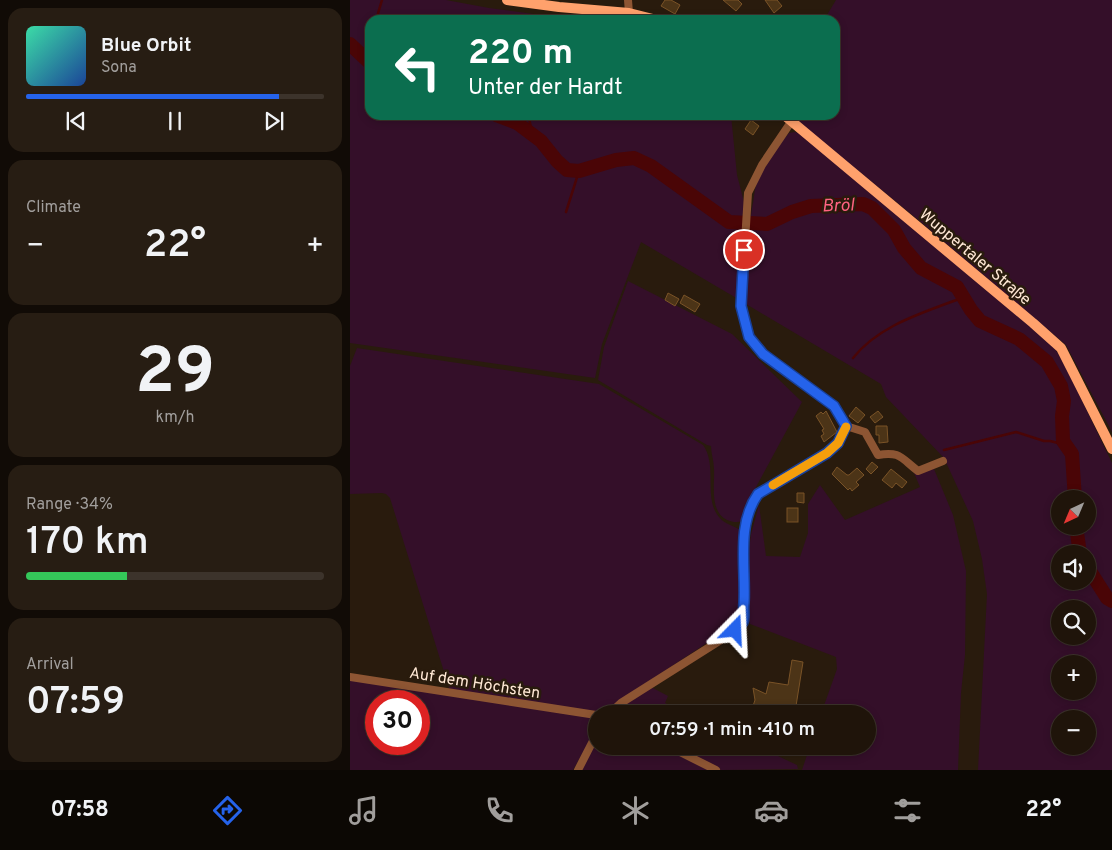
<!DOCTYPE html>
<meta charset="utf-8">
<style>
:root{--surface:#1f140a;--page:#271d13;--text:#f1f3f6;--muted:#a19e9c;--line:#3c332b;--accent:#2563eb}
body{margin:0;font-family:Overpass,sans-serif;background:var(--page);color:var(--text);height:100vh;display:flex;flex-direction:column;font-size:19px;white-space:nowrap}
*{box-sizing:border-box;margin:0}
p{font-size:16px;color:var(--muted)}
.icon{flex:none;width:28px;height:28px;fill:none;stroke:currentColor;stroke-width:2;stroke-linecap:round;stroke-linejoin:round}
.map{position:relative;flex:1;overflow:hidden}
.details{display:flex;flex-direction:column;gap:8px;padding:8px;background:#110b06;width:350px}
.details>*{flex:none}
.hud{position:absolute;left:15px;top:15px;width:475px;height:105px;border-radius:15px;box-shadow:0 2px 8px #0003,0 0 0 1px var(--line);background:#0b6e4f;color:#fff;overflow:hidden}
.needle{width:32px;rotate:224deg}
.buttons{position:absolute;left:701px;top:490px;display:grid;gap:10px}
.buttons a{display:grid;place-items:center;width:45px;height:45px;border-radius:50%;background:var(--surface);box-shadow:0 2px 8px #0003,0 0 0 1px var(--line);font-size:25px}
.speed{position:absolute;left:15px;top:690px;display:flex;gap:10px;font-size:25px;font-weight:700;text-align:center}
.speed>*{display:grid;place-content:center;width:65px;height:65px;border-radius:50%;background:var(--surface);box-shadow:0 2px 8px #0003,0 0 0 1px var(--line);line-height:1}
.speed .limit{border:8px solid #d22;background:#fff;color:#111}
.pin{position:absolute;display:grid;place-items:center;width:42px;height:42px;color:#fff;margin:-21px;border:2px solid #fff;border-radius:50%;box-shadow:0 1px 5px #0007}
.me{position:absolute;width:55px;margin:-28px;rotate:21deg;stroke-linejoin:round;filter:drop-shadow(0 0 4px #0008)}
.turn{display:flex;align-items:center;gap:18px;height:105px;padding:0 20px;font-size:22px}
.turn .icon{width:65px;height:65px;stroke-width:2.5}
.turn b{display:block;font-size:35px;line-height:42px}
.big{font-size:38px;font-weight:600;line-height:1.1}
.details .card{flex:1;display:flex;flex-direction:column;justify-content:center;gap:8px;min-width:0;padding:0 18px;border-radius:15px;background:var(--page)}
.details .dial{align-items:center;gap:0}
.dial b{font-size:65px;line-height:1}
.song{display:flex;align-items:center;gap:15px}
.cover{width:60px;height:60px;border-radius:8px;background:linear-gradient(135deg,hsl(160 70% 55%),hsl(220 70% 35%))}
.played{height:5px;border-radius:2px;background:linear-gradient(90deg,var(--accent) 85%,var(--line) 85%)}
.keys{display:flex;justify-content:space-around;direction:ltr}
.heat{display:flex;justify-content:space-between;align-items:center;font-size:28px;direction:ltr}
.charge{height:8px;border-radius:4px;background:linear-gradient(90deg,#34c759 34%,var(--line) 0)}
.trip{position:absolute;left:238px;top:705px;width:288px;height:50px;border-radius:25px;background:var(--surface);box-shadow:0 2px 8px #0003,0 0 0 1px var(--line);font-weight:600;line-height:50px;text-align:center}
.tab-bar{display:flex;height:80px;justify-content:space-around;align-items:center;background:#0c0804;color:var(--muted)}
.tab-bar .icon{width:35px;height:35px}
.tab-bar .selected{color:var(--accent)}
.tab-bar b{font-size:22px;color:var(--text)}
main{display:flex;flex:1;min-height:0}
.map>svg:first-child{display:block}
.green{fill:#340f29;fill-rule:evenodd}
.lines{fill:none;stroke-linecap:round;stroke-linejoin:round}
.stream{stroke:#4a0506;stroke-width:2.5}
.river{stroke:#4a0506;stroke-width:14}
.building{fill:#4c3417;stroke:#7a5327}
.minor{stroke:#8d5533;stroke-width:8}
.secondary{stroke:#ffa16c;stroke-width:10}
.route-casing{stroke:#184099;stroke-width:12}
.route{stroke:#2563eb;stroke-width:9}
.slow{stroke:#f59e0b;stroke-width:9}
.labels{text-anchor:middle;stroke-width:5;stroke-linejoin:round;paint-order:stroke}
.street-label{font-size:16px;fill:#ffe8d5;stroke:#291b0d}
.water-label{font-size:18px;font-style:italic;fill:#ff6382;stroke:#291b0d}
</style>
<main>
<section class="details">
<div class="card">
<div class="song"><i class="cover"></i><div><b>Blue Orbit</b><p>Sona</p></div></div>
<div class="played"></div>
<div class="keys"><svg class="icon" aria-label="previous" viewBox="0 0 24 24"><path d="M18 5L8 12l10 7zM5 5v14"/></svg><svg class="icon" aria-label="pause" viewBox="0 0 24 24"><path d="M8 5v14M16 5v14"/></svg><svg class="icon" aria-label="next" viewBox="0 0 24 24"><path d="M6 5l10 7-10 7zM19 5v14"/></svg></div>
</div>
<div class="card"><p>Climate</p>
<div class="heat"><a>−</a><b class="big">22°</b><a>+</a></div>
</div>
<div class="card dial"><b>29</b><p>km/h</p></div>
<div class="card"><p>Range · 34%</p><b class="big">170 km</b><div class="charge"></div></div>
<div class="card"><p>Arrival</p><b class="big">07:59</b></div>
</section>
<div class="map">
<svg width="762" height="770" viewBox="0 0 762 770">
<rect width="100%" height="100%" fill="#291b0d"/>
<g class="green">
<path d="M0 0H96L139 8 227 20H20V115H381L387 175 394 202 389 254 388 299 291 242 252 344 245 378 0 343Z"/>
<path d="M486 0H762V432L716 345 572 223 440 115H485V20H474Z"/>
<path d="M445 132 453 135 677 322 706 350 717 369 762 463V770H628L637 594 632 559 623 521 594 458 536 397 531 384 396 304C395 272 397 240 402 208 404 200 404 192 406 185 411 166 426 148 439 133ZM710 499H738V526H710ZM710 554H738V581H710ZM710 609H738V636H710ZM710 664H738V691H710ZM710 719H738V746H710Z"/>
<path d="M278 281 382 334 452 402 406 487 395 517 392 521C387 523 382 522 377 520 359 511 365 485 364 469 364 461 361 454 361 446L357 445 248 380 254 347Z"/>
<path d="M7 348 249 384 353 445C368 466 353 498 369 517 374 524 385 526 392 531L390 620 384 625 266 703 260 709 251 712 100 691 40 498 36 494 32 493 0 494V366Z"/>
<path d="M584 469 603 515 616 571 615 655 611 693 608 770H452L460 746H516V714H471L487 669 486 657 400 624 398 619 399 550 401 534 409 505 416 556 450 557 458 533V504L470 485 495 520 570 487 564 473Z"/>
<path d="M0 679 246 717V730L223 770H0ZM26 701H69V744H26Z"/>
<path d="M301 687 318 696 315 703 337 714H266L268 710Z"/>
<path d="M246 740V746H315L362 770H230Z"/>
<path d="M323 746H407L447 765 448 769 371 770Z"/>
</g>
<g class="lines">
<g class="stream">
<path d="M26 20 32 0"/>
<path d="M178 115 183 135"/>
<path d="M216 212 229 171"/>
<path d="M503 358C530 324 576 312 614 297"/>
<path d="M594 450 666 432 694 441H700L716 445"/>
</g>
<g class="river">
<path d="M0 44 20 63"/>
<path d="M146 115 167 123 191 141 207 161 217 170 229 171 266 160 284 158 301 166 379 222 417 224 442 212 461 206 513 204 522 208 544 230 554 248 571 268 607 287 621 310 630 321 669 339 697 362 711 386 714 401 712 416 713 441 722 454 725 499"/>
<path d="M726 526 730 554"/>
<path d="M738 568 757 598 762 601"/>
</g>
</g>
<g class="building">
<path d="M315 0H321L330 5 325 14 311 6Z"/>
<path d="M373 0H388L392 4 386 11Z"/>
<path d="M415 0H427L432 6 424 13Z"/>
<path d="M401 120 409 126 403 135 395 129Z"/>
<path d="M318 293 329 299 325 306 315 300Z"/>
<path d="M334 295 350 304 345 312 330 303Z"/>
<path d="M506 407 515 415 508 423 499 416Z"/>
<path d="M476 411 487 432 474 442 471 436 474 434 472 430 474 429 466 416 471 412 473 414Z"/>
<path d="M528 411 533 417 525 423 520 417Z"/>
<path d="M526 426H537L538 442 529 443V435H526Z"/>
<path d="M522 462 528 467 521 474 516 469Z"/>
<path d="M487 467 497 475H499L507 468 514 475 506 482 509 485 502 491 500 488 498 490 482 474Z"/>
<path d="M541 469 557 482 552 488 546 483 542 488 532 480Z"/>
<path d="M447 493H454V503L447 502Z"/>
<rect x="437" y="508" width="11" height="14"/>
<path d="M442 660 453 662 446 706 441 705 440 714H425L413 711 414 708 402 709 405 700 403 688 416 694 419 682 438 685Z"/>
</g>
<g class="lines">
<g class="minor">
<path d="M278 0 279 13"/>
<path d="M496 426 515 432 528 455C550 451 551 458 568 471L593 461"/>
<path d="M0 677 246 715"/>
<path d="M259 714 271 703 385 631C387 628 392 625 393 622 395 617 394 608 394 603 396 567 386 525 408 494L477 453 488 443 496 426 484 406 413 354 399 337 391 306 398 193 412 165 441 122"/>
<path d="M318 746 366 770"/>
<path d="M228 770 246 735"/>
</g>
<g class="secondary">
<path d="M157 0 209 7 279 13 307 20"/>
<path d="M434 115 683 323 711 348 762 449"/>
</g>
</g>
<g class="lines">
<defs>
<path id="route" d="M385 630C387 628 392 625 393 622 395 617 393 608 394 603 396 567 386 525 408 494L477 453 488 443 496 426 484 406 413 354 399 337 391 306 394 250"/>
</defs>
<use href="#route" class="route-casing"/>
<use href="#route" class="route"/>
<path class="slow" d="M423 485 477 453 488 443 496 427"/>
</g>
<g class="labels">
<g class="street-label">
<text transform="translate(626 256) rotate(40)" y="6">Wuppertaler Straße</text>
<text transform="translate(125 682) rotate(9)" y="6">Auf dem Höchsten</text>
</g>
<g class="water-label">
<text transform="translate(488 205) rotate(-2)" y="6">Bröl</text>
</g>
</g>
</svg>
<div class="buttons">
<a><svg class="needle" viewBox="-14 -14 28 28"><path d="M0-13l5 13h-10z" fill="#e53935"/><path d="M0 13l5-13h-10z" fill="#a19e9c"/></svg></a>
<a><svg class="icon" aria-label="sound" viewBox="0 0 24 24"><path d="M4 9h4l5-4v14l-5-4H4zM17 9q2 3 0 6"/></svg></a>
<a><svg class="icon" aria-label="search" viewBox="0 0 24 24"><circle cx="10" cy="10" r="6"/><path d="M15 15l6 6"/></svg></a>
<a>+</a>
<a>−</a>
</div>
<div class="speed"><div class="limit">30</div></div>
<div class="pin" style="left:394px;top:250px;background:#d93025"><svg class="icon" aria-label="arrive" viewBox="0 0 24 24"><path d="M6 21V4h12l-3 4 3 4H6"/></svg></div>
<svg class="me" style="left:385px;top:630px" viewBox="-20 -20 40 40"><path d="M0-17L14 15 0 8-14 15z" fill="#2563eb" stroke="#fff" stroke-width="4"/></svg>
<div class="trip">07:59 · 1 min · 410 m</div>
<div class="hud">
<div class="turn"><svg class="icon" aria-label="left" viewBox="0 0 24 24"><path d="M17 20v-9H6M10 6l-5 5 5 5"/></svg><div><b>220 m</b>Unter der Hardt</div></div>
</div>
</div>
</main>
<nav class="tab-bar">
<b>07:58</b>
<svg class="icon selected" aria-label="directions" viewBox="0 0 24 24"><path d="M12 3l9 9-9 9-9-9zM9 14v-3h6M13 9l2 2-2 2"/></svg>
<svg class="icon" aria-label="music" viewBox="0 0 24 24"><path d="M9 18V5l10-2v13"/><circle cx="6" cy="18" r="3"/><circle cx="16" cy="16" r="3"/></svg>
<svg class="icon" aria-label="phone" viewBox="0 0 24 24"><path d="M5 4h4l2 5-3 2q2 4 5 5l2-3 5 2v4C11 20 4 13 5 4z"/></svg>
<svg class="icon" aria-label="climate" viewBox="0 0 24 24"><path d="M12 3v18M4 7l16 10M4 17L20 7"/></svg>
<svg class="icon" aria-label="car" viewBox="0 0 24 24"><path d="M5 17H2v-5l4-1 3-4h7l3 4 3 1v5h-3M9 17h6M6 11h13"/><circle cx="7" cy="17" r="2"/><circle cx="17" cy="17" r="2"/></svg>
<svg class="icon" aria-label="filters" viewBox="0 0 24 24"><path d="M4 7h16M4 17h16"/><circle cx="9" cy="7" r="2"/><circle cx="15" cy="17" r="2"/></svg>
<b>22°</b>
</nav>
